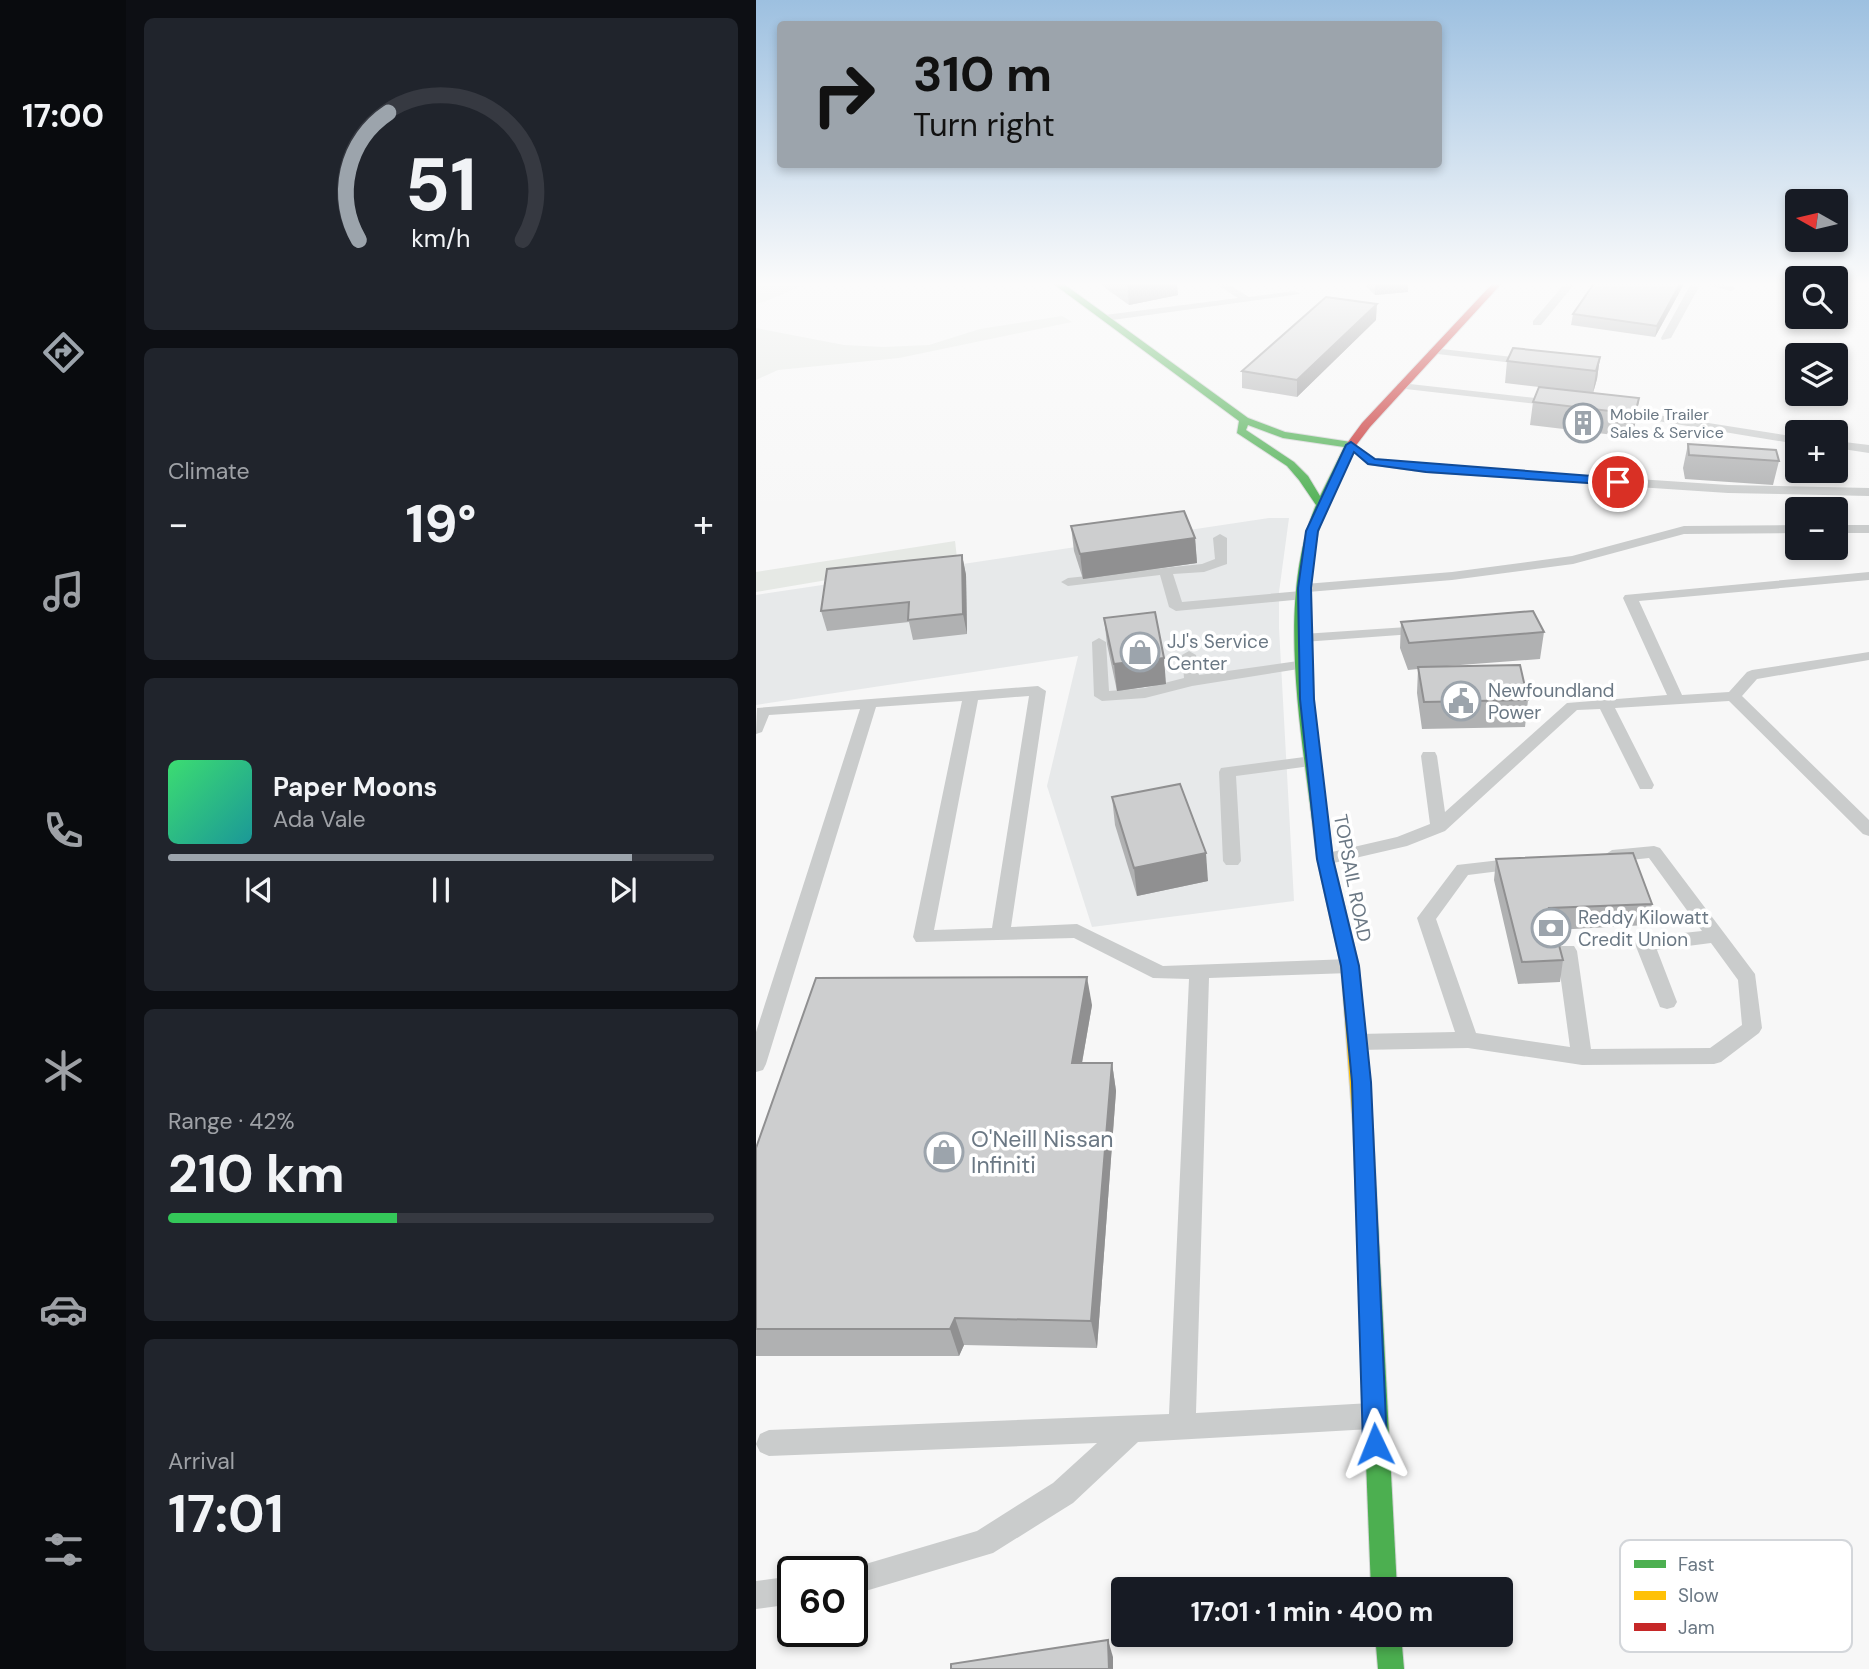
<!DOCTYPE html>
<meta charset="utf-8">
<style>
:root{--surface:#171b24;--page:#20242c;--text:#f1f3f6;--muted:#9ea1a6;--line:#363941;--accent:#9ca4ac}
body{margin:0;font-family:"DM Sans",sans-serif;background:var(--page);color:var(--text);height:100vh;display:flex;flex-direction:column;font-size:26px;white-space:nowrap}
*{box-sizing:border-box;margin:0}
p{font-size:23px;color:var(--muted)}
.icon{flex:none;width:38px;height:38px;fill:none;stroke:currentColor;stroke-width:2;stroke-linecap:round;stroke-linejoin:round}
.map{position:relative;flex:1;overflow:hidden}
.panel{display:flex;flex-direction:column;gap:18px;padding:18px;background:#0d0f14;width:630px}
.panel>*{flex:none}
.banner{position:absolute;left:21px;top:21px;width:665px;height:147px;border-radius:7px;box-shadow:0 4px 10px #0003;background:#9ca4ac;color:#111;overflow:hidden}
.needle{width:46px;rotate:278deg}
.tools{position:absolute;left:1029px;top:189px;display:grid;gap:14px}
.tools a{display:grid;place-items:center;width:63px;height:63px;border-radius:7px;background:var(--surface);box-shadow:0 4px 10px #0003;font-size:35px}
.speed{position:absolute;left:21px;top:1556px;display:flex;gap:14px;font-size:35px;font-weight:700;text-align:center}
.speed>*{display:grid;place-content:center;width:91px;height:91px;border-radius:50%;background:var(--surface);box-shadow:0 4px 10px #0003;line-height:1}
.speed .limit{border:4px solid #111;border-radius:10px;background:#fff;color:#111}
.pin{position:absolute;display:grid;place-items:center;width:60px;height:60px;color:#fff;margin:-30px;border:4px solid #fff;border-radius:50%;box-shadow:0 2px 7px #0007}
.me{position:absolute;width:77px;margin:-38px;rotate:358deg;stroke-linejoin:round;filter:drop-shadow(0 0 5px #0008)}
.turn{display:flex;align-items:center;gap:24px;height:147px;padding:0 21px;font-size:32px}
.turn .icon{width:91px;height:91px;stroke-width:2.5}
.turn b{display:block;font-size:49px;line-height:60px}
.big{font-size:52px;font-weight:700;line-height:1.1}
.panel .tile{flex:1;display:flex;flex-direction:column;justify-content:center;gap:10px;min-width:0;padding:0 24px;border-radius:10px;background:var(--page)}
.panel .dial{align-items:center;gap:0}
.dial svg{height:182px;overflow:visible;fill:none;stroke:var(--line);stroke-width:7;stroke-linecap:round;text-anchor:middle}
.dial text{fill:var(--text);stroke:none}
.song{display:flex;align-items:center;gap:21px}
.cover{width:84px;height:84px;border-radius:10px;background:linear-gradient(135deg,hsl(140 70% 55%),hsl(180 70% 35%))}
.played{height:7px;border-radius:4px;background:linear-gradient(90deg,var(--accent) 85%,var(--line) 85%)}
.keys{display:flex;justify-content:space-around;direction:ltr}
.heat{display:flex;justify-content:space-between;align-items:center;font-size:38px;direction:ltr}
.charge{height:10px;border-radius:5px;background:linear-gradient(90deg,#34c759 42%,var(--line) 0)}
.trip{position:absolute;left:355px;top:1577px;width:402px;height:70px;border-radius:7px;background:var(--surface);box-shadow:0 4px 10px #0003;font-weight:700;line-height:70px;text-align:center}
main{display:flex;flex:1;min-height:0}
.tab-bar{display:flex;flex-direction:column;width:126px;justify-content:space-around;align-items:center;background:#090b0e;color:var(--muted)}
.tab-bar .icon{width:49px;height:49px}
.tab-bar .active{color:var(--accent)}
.tab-bar b{font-size:32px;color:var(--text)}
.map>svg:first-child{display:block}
.built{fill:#e7e9ea}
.green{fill:#e6e9e5}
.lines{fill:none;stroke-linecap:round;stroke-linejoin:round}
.fast-casing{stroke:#d3d4d5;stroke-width:2}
.slow-casing{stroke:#d3d4d5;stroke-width:2}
.jam-casing{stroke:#d3d4d5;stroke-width:2}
.lane{fill:#cacccc;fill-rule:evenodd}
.fast{fill:#4caf50;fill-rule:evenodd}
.slow{fill:#ffc107;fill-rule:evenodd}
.jam{fill:#c62828;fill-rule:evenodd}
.wall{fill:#b0b1b2}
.shaded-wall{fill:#909091}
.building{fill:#cdcecf;stroke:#909091;stroke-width:2}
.route{fill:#1a73e8;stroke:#114b97;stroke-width:2}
.labels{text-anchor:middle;stroke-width:7;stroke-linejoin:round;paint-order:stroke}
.far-poi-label{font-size:16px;fill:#6b7884;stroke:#fff;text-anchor:start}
.poi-label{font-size:19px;fill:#6b7884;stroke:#fff;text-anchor:start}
.street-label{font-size:19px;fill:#6b7884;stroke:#fff}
.near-poi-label{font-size:23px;fill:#6b7884;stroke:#fff;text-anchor:start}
.key{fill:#fff;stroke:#d3d6da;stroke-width:2}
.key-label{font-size:19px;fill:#6b7884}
</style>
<main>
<nav class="tab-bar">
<b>17:00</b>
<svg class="icon active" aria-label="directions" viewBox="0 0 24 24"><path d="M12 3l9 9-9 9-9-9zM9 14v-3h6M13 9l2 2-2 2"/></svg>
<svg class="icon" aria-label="music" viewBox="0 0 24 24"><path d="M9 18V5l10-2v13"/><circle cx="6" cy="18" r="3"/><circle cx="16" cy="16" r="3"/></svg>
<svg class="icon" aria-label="phone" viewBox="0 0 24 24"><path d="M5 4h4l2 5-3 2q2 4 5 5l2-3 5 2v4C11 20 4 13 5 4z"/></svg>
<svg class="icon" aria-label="climate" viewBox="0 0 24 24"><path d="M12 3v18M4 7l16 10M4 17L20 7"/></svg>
<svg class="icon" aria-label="car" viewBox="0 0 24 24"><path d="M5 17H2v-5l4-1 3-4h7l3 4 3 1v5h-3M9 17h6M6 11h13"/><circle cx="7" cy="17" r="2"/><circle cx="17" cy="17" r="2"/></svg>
<svg class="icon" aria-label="filters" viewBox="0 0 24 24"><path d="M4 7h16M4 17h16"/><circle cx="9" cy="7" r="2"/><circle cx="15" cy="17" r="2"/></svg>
</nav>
<section class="panel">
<div class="tile dial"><svg viewBox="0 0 100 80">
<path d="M14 69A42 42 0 1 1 86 69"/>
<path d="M14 69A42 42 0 0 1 27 13" stroke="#9ca4ac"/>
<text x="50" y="56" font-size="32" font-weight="700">51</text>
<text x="50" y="72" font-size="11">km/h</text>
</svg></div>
<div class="tile"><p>Climate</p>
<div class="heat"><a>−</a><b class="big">19°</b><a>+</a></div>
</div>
<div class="tile">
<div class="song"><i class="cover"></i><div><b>Paper Moons</b><p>Ada Vale</p></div></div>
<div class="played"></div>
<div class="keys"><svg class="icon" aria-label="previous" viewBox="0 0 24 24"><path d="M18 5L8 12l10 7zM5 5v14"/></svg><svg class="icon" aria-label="pause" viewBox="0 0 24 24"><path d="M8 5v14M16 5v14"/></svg><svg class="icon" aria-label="next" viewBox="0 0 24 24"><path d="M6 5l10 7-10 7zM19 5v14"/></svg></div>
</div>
<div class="tile"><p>Range · 42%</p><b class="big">210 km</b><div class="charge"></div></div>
<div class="tile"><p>Arrival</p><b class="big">17:01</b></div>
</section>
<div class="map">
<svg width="1113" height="1669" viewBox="0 0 1113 1669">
<rect width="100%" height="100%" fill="#f7f7f7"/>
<path class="built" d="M513 518H533L523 592V628L538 901 336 927 291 786 322 656 0 705V595Z"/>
<g class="green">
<path d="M0 282H64C36 286 26 297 0 304Z"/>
<path d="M306 316 316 322 143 358 22 370 0 380V328L88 345 127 347 173 345 224 329Z"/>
<path d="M199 541 201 558 0 592V572Z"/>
</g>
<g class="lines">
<defs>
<g id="fast">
<path d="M295 282H305L492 418 529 432 595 442 600 445C585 472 569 503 562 533 540 627 558 727 572 820L570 824 564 825 556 820C544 723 521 597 560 505L543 480 531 466 481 433 483 421ZM492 425 527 438 588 447 564 496 552 476 538 462 490 430Z"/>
<path d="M607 1119 614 1121 617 1127 641 1589H615L597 1127 600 1121Z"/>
<path d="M619 1634H645L648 1669H622Z"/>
</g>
<path id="slow" d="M564 815 572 820 577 859 603 966 617 1127 614 1133 607 1135 600 1133 597 1127 585 966 561 859 556 820Z"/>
<path id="jam" d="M738 282H747L614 427 598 448H590L589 446 606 423Z"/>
</defs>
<use href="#fast" class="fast-casing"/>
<use href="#slow" class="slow-casing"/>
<use href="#jam" class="jam-casing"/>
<g class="lane">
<path d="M457 282H469L493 297 539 291 544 294 349 321 344 318 349 315 482 298Z"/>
<path d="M810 282H820L785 325H777V321Z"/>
<path d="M936 282H961L980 288 975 291 945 283 915 338 906 340 905 338Z"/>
<path d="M677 348 775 359 780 362 775 365 673 353 672 351Z"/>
<path d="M645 383 798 400 804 403 798 406 641 388V384Z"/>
<path d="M857 408 1041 437V444L853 413V409Z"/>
<path d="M595 441 619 459 670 465 972 485 1113 488V496L972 493 670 473 612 465 591 447 589 445Z"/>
<path d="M1080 441 1113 445V453L1080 448Z"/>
<path d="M1041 525V533L928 534 817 564 696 580 552 592 555 595 548 599 420 611 413 607 404 575 312 586 305 582 312 578 446 564 459 559 457 538 464 534 471 538V564L448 572 417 574 426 602 545 591 542 588 549 584 696 572 816 556 928 526Z"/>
<rect x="1080" y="525" width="33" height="8"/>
<path d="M1113 572V580L883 601 926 695 973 692 991 672 996 670 1113 652V660L1001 679 986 696 1113 820V836L1107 834 973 701 859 708 898 785 896 789H884L844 709 821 710 689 831 651 846 569 865 560 859 563 855 641 837 674 824 665 756 667 752H679L681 756 689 812 811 703 911 695 867 598 869 595Z"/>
<path d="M666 626 671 627V633L547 642 540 638 547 634Z"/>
<path d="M343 638 350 642 353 691 389 688 428 678 426 655 433 651 440 655 443 675 549 660 556 664 549 668 436 686 389 698 346 701 338 696 336 642Z"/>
<path d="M282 686 290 691 255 927 321 924 407 966 594 959 601 961 604 966 601 971 594 973 453 978 440 1413 615 1403 624 1407 628 1416 624 1425 615 1429 382 1442 317 1503 237 1553 96 1595V1572L86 1571 221 1531 297 1483 341 1443 13 1456 4 1452 0 1444 4 1434 13 1430 413 1414 433 979 397 978 318 938 160 942 157 937 206 701 120 707 10 1064 7 1070 0 1072V1032L104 709 13 715 6 732 0 734 1 708ZM273 696 236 928 178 930 222 700Z"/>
<path d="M556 756 564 761 562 765 480 776 485 861 482 865H470L467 861 463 772 465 768Z"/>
<path d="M898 846 904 848 999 974 1006 1028 1003 1033 965 1062 958 1064 826 1065 712 1048 602 1050 595 1048 592 1042 595 1036 602 1034 699 1032 661 918 701 865 762 858 768 860 771 864 768 868 712 875 680 919 720 1033 814 1047 801 951 804 946H818L821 951 835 1049 954 1048 986 1025 982 980 955 943 901 950 921 1002 918 1007 911 1009 904 1007 879 944 882 939 889 937 946 931 893 858 856 862 847 856 856 850Z"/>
<path d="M37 1576V1604L0 1609V1581Z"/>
</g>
<use href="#fast" class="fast"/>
<use href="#slow" class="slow"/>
<use href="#jam" class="jam"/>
</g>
<g class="wall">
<path d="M341 282H421L422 295 373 305Z"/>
<path d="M611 282H652V292L619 295 611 287Z"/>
<path d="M839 282H929L899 337 815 325 817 314Z"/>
<path d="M620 320 541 397 486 388V371Z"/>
<path d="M844 357 841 379 837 393 883 398 880 421 875 437 774 425 777 402 783 387 749 383 751 361Z"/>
<path d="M932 444 1023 461 1017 485 929 479 927 468Z"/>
<path d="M315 526 439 538 441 563 327 579 318 551Z"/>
<path d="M206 555 210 575 211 634 157 640 153 622 71 631 65 611Z"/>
<path d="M348 618 410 684 361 691 351 644Z"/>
<path d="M645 622 788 632 784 659 691 666 772 700 769 727 666 729 661 693 662 669 652 670 644 648Z"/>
<path d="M356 797 452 881 381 896 359 825Z"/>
<path d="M740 859 896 904 891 925 799 930 807 960 804 982 762 984 738 880Z"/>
<path d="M336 1005 326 1063H356L360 1091 341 1348 208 1345 203 1356H0V1148Z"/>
</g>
<g class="shaded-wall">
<path d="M371 282H421L422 295 373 305Z"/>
<path d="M619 282H652V292L619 295Z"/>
<path d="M925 282H929L899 337 901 326Z"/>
<path d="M621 304 620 320 541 397V380Z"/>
<path d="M844 357 841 379 837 393 840 371Z"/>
<path d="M883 398 880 421 875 437 879 414Z"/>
<path d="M439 538 441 563 327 579 324 554Z"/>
<path d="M206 555 210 575 211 634 207 614Z"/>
<path d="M408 658 410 684 361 691 358 664Z"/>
<path d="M450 853 452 881 381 896 378 868Z"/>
<path d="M331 977 336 1005 321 1091 316 1063Z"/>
<path d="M356 1063 360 1091 341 1348 335 1321Z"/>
<path d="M199 1318 208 1345 203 1356 194 1329Z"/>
<path d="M352 1640 357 1657V1669H353Z"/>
</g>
<g class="building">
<path d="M839 282H925L901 326 817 314Z"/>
<path d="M570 297 621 304 541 380 486 371Z"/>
<path d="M757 348 844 357 840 371 751 361Z"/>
<path d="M783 387 883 398 879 414 777 402Z"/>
<path d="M932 444 1020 450 1023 461 933 455Z"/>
<path d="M428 511 439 538 324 554 315 526Z"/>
<path d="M206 555 207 614 152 620 153 602 65 611 71 569Z"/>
<path d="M777 611 788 632 653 643 645 622Z"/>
<path d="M399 612 408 658 358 664 348 618Z"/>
<path d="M764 665 772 700 668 702 662 667Z"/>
<path d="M424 784 450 853 378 868 356 797Z"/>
<path d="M877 853 896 904 793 908 807 960 766 962 740 859Z"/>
<path d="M331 977 316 1063H356L335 1321 199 1318 194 1329H0V1148L60 978Z"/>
<path d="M352 1640 353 1669H195V1664Z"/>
</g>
<linearGradient id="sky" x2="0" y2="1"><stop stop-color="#9dc0e0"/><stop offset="0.55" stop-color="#fbfbfb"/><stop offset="1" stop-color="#fbfbfb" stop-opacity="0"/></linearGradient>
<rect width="1113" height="516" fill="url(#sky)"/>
<path class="route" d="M595 442 619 459 862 478 868 482 862 485 670 472 612 464 598 452 562 531 555 588 558 699 577 859 603 966 615 1082 631 1444 628 1452 619 1456 611 1452 607 1444 596 1082 585 966 561 859 544 699 542 588 550 531 590 445Z"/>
<defs>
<symbol id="building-ring" viewBox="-11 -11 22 22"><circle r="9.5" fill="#fff" stroke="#9ca4ac" stroke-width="1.5"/><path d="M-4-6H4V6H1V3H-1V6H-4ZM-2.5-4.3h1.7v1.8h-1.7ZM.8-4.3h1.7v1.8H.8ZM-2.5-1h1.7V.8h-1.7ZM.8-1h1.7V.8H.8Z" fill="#9ca4ac"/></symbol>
<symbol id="shop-ring" viewBox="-11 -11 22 22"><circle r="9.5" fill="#fff" stroke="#9ca4ac" stroke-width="1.5"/><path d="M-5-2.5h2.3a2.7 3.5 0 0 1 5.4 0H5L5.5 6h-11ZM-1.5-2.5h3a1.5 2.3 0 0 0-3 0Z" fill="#9ca4ac"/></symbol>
<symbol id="civic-ring" viewBox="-11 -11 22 22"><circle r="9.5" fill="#fff" stroke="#9ca4ac" stroke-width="1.5"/><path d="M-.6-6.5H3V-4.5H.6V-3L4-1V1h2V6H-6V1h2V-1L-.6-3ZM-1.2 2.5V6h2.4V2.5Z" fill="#9ca4ac"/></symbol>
<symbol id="bank-ring" viewBox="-11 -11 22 22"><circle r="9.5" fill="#fff" stroke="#9ca4ac" stroke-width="1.5"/><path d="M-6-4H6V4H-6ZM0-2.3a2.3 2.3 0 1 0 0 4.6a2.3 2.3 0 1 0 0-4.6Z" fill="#9ca4ac"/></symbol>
</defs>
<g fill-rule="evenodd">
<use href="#building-ring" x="805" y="401" width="44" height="44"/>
<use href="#shop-ring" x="362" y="630" width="44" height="44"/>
<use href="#civic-ring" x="683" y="679" width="44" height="44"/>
<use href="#bank-ring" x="773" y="906" width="44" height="44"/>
<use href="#shop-ring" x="166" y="1130" width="44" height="44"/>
</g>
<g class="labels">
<g class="far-poi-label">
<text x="854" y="420">Mobile Trailer<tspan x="854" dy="18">Sales &amp; Service</tspan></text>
</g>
<g class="poi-label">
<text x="411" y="648">JJ's Service<tspan x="411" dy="22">Center</tspan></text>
<text x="732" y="697">Newfoundland<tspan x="732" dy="22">Power</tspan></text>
<text x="822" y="924">Reddy Kilowatt<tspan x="822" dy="22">Credit Union</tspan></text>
</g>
<g class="street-label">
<text transform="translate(597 878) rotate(79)" y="7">TOPSAIL ROAD</text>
</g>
<g class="near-poi-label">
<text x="215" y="1147">O'Neill Nissan<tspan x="215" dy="26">Infiniti</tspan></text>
</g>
</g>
<rect x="864" y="1540" width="232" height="112" rx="10" class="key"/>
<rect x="878" y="1560" width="32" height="8" fill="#4caf50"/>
<rect x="878" y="1591" width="32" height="9" fill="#ffc107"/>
<rect x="878" y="1623" width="32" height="8" fill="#c62828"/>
<g class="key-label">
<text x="922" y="1571">Fast</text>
<text x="922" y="1602">Slow</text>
<text x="922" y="1634">Jam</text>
</g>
</svg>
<div class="tools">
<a><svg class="needle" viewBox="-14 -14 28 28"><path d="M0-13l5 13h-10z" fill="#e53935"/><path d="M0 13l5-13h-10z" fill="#9ea1a6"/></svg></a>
<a><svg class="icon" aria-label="search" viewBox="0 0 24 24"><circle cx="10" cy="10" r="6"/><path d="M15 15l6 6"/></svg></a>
<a><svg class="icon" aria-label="layers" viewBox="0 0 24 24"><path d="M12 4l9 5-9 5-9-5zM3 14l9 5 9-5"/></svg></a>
<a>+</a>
<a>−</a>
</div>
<div class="speed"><div class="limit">60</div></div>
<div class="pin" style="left:862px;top:482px;background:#d93025"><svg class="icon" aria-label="arrive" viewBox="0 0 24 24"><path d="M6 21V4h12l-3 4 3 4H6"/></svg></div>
<svg class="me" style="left:619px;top:1444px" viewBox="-20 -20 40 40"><path d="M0-17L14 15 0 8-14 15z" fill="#1a73e8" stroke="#fff" stroke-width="4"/></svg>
<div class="trip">17:01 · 1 min · 400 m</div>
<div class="banner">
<div class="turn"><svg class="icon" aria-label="right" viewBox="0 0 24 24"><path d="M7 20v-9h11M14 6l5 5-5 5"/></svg><div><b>310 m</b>Turn right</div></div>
</div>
</div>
</main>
